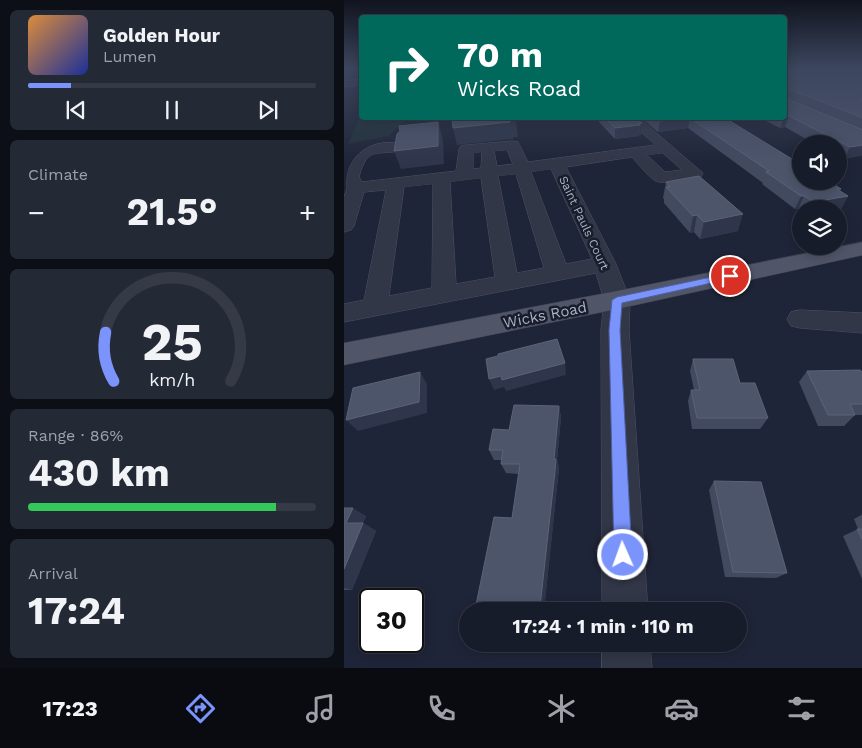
<!DOCTYPE html>
<meta charset="utf-8">
<style>
:root{--surface:#171c2a;--page:#242936;--text:#f1f3f6;--muted:#9ea1a8;--line:#363a47;--accent:#7a94fc}
body{margin:0;font-family:"Work Sans",sans-serif;background:var(--page);color:var(--text);height:100vh;display:flex;flex-direction:column;font-size:19px;white-space:nowrap}
*{box-sizing:border-box;margin:0}
p{font-size:16px;color:var(--muted)}
.icon{flex:none;width:28px;height:28px;fill:none;stroke:currentColor;stroke-width:2;stroke-linecap:round;stroke-linejoin:round}
.map{position:relative;flex:1;overflow:hidden}
.side{display:flex;flex-direction:column;gap:10px;padding:10px;background:#0d0f17;width:344px}
.side>*{flex:none}
.banner{position:absolute;left:15px;top:15px;width:428px;height:105px;border-radius:5px;box-shadow:0 2px 12px #0003,0 0 0 1px var(--line);background:#00695c;color:#fff;overflow:hidden}
.fabs{position:absolute;left:448px;top:135px;display:grid;gap:10px}
.fabs a{display:grid;place-items:center;width:55px;height:55px;border-radius:50%;background:var(--surface);box-shadow:0 2px 12px #0003,0 0 0 1px var(--line);font-size:25px}
.speed{position:absolute;left:15px;top:588px;display:flex;gap:10px;font-size:25px;font-weight:700;text-align:center}
.speed>*{display:grid;place-content:center;width:65px;height:65px;border-radius:50%;background:var(--surface);box-shadow:0 2px 12px #0003,0 0 0 1px var(--line);line-height:1}
.speed .limit{border:2px solid #111;border-radius:8px;background:#fff;color:#111}
.pin{position:absolute;display:grid;place-items:center;width:42px;height:42px;color:#fff;margin:-21px;border:2px solid #fff;border-radius:50%;box-shadow:0 1px 5px #0007}
.me{position:absolute;width:55px;margin:-28px;rotate:358deg;stroke-linejoin:round;filter:drop-shadow(0 0 4px #0008)}
.turn{display:flex;align-items:center;gap:18px;height:105px;padding:0 15px;font-size:22px}
.turn .icon{width:65px;height:65px;stroke-width:2.5}
.turn b{display:block;font-size:35px;line-height:42px}
.big{font-size:38px;font-weight:700;line-height:1.1}
.side .card{flex:1;display:flex;flex-direction:column;justify-content:center;gap:8px;min-width:0;padding:0 18px;border-radius:8px;background:var(--page)}
.side .dial{align-items:center;gap:0}
.dial svg{height:130px;overflow:visible;fill:none;stroke:var(--line);stroke-width:7;stroke-linecap:round;text-anchor:middle}
.dial text{fill:var(--text);stroke:none}
.song{display:flex;align-items:center;gap:15px}
.cover{width:60px;height:60px;border-radius:8px;background:linear-gradient(135deg,hsl(30 70% 55%),hsl(230 70% 35%))}
.played{height:5px;border-radius:2px;background:linear-gradient(90deg,var(--accent) 15%,var(--line) 15%)}
.keys{display:flex;justify-content:space-around;direction:ltr}
.heat{display:flex;justify-content:space-between;align-items:center;font-size:28px;direction:ltr}
.charge{height:8px;border-radius:4px;background:linear-gradient(90deg,#34c759 86%,var(--line) 0)}
.trip{position:absolute;left:115px;top:602px;width:288px;height:50px;border-radius:25px;background:var(--surface);box-shadow:0 2px 12px #0003,0 0 0 1px var(--line);font-weight:700;line-height:50px;text-align:center}
.tabs{display:flex;height:80px;justify-content:space-around;align-items:center;background:#090b11;color:var(--muted)}
.tabs .icon{width:35px;height:35px}
.tabs .current{color:var(--accent)}
.tabs b{font-size:22px;color:var(--text)}
main{display:flex;flex:1;min-height:0}
.map>svg:first-child{display:block}
.green{fill:#213139}
.lines{fill:none;stroke-linecap:round;stroke-linejoin:round}
.minor-casing{stroke:#4d5263;stroke-width:1}
.major-casing{stroke:#3c4152;stroke-width:1}
.minor{fill:#323748;fill-rule:evenodd}
.major{fill:#505668;fill-rule:evenodd}
.wall{fill:#424a60}
.shaded-wall{fill:#2f364b}
.building{fill:#4d556b;stroke:#5c6379}
.route{fill:#7a94fc;stroke:#4f60a4}
.labels{text-anchor:middle;stroke-width:5;stroke-linejoin:round;paint-order:stroke}
.far-street-label{font-size:12px;fill:#acb1c5;stroke:#181d2c}
.street-label{font-size:15px;fill:#acb1c5;stroke:#181d2c}
</style>
<main>
<section class="side">
<div class="card">
<div class="song"><i class="cover"></i><div><b>Golden Hour</b><p>Lumen</p></div></div>
<div class="played"></div>
<div class="keys"><svg class="icon" aria-label="previous" viewBox="0 0 24 24"><path d="M18 5L8 12l10 7zM5 5v14"/></svg><svg class="icon" aria-label="pause" viewBox="0 0 24 24"><path d="M8 5v14M16 5v14"/></svg><svg class="icon" aria-label="next" viewBox="0 0 24 24"><path d="M6 5l10 7-10 7zM19 5v14"/></svg></div>
</div>
<div class="card"><p>Climate</p>
<div class="heat"><a>−</a><b class="big">21.5°</b><a>+</a></div>
</div>
<div class="card dial"><svg viewBox="0 0 100 80">
<path d="M14 69A42 42 0 1 1 86 69"/>
<path d="M14 69A42 42 0 0 1 9 39" stroke="#7a94fc"/>
<text x="50" y="56" font-size="32" font-weight="700">25</text>
<text x="50" y="72" font-size="11">km/h</text>
</svg></div>
<div class="card"><p>Range · 86%</p><b class="big">430 km</b><div class="charge"></div></div>
<div class="card"><p>Arrival</p><b class="big">17:24</b></div>
</section>
<div class="map">
<svg width="519" height="668" viewBox="0 0 519 668">
<rect width="100%" height="100%" fill="#1f2538"/>
<path class="green" d="M17 114 18 118H64L44 136 4 144Z"/>
<g class="lines">
<defs>
<g id="minor">
<path d="M18 79V85L0 87V81Z"/>
<path d="M282 118H295L359 173 357 177C347 179 317 186 310 180 302 174 295 165 288 157L222 167 272 264 286 300 285 330 304 611H258L257 330 260 300 252 273 0 322V304L20 300 42 190 20 192 10 226 7 230 0 232V197L3 188C0 153 31 137 59 144L61 147 59 150C32 157 24 144 15 177L18 182 112 171 115 149 117 146 122 145 169 141 174 142 184 162 311 145ZM163 150 169 164 153 166 150 151ZM138 152 137 168 129 169V153ZM319 153 338 170 321 172 303 155ZM207 169 248 259 222 264 187 172ZM172 174 200 268 173 273 154 176ZM137 178 151 277 112 284 106 182ZM89 184 88 288 45 296 60 187Z"/>
<path d="M456 310 519 313V333L456 328 447 326 443 319 447 312Z"/>
<path d="M258 644H306L308 668H258Z"/>
</g>
<path id="major" d="M519 242V255L273 309 0 365V343L273 291Z"/>
</defs>
<use href="#minor" class="minor-casing"/>
<use href="#major" class="major-casing"/>
<use href="#minor" class="minor"/>
<use href="#major" class="major"/>
</g>
<g class="wall">
<path d="M440 69H519V155L500 159 494 156V144H471L441 127 436 128 416 118H440Z"/>
<path d="M255 118H291L297 135H295V136L271 139 255 122Z"/>
<path d="M297 118H381L497 189 496 191 504 196 497 209H456V210L454 209H451L418 184 419 183 344 128 314 132Z"/>
<path d="M322 182 394 231 356 239 350 232 346 233 320 203V199L319 198Z"/>
<path d="M349 359 396 383 424 418 416 429H348L344 401 347 390H350L346 371Z"/>
<path d="M463 371 519 373V415H511L500 426H474L455 382Z"/>
<path d="M215 406 217 417 213 460 215 468 200 610 139 609 132 605 168 518 175 474 162 473 157 464 158 460H150L145 450Z"/>
<path d="M370 481 443 573 432 578 381 577 365 490Z"/>
<path d="M0 508 22 516 19 523 32 531 8 590H0Z"/>
<path d="M519 514V581L499 536 514 529 510 519Z"/>
</g>
<g class="shaded-wall">
<path d="M9 69H18V76H12Z"/>
<path d="M445 116 441 127 436 128 440 117Z"/>
<path d="M346 118 344 128 314 132 316 121Z"/>
<path d="M172 120 174 137H169V139L113 145 109 128Z"/>
<path d="M94 122 99 140 100 164 57 169 50 151Z"/>
<path d="M298 123 297 135H295V136L271 139V128Z"/>
<path d="M519 145V155L500 159 506 147Z"/>
<path d="M493 189H497L492 198 504 196 497 209 494 210V209H467L470 202Z"/>
<path d="M457 196H460L454 209H451Z"/>
<path d="M399 214 394 231 356 239 360 222Z"/>
<path d="M353 215 350 232 346 233 349 216Z"/>
<path d="M221 363 222 375 162 391 160 387 150 390 145 379 157 376Z"/>
<path d="M76 372 83 384V413L14 431 2 420Z"/>
<path d="M215 406 217 417 213 460 215 468 200 610 196 607Z"/>
<path d="M9 508 22 516 16 531 2 523Z"/>
<path d="M19 523 32 531 8 590 0 588V569Z"/>
</g>
<g class="building">
<path d="M440 69H519V100H515L519 102V118L442 88 443 99 519 130V145L506 147 445 116 440 117Z"/>
<path d="M108 118H171L172 120H165L166 122 109 128Z"/>
<path d="M261 118H291L298 123 294 124 296 125 271 128Z"/>
<path d="M311 118H344L316 121Z"/>
<path d="M346 118H381L456 164V181H485L497 189H493L504 196 470 202 460 196H457L422 172 425 171Z"/>
<path d="M94 122V146L50 151 53 134 56 131 55 126Z"/>
<path d="M355 176 399 214 360 222 353 215 349 216 322 187H326L322 182Z"/>
<path d="M213 339 221 363 158 380 157 376 145 379 142 359 154 356V354Z"/>
<path d="M349 359H389L396 383H411L424 418H353L347 390H356Z"/>
<path d="M516 370 519 373V404H506L511 415H484L463 371Z"/>
<path d="M76 372 75 402 2 420 9 388Z"/>
<path d="M170 405 215 406 210 459H212L211 471 196 607 132 605 150 517 168 518 176 464H157L159 450H145L149 429 165 430Z"/>
<path d="M370 481 417 482 443 573 389 572Z"/>
<path d="M0 508H9L2 523H19L0 569Z"/>
<path d="M513 529H519V541Z"/>
</g>
<linearGradient id="sky" x2="0" y2="1"><stop stop-color="#11141f"/><stop offset="0.42" stop-color="#3c465e"/><stop offset="1" stop-color="#3c465e" stop-opacity="0"/></linearGradient>
<rect width="519" height="163" fill="url(#sky)"/>
<path class="route" d="M386 273 390 274V278L278 303 276 330 288 555 285 561 279 564 273 561 270 555 265 330 268 300 273 297Z"/>
<g class="labels">
<g class="far-street-label">
<text transform="translate(240 223) rotate(65)" y="4">Saint Pauls Court</text>
</g>
<g class="street-label">
<text transform="translate(201 315) rotate(-11)" y="5">Wicks Road</text>
</g>
</g>
</svg>
<div class="fabs">
<a><svg class="icon" aria-label="sound" viewBox="0 0 24 24"><path d="M4 9h4l5-4v14l-5-4H4zM17 9q2 3 0 6"/></svg></a>
<a><svg class="icon" aria-label="layers" viewBox="0 0 24 24"><path d="M12 4l9 5-9 5-9-5zM3 14l9 5 9-5"/></svg></a>
</div>
<div class="speed"><div class="limit">30</div></div>
<div class="pin" style="left:386px;top:276px;background:#d93025"><svg class="icon" aria-label="arrive" viewBox="0 0 24 24"><path d="M6 21V4h12l-3 4 3 4H6"/></svg></div>
<svg class="me" style="left:279px;top:555px" viewBox="-20 -20 40 40"><circle r="17" fill="#7a94fc" stroke="#fff" stroke-width="3"/><path d="M0-11L8 9 0 5-8 9z" fill="#fff"/></svg>
<div class="trip">17:24 · 1 min · 110 m</div>
<div class="banner">
<div class="turn"><svg class="icon" aria-label="right" viewBox="0 0 24 24"><path d="M7 20v-9h11M14 6l5 5-5 5"/></svg><div><b>70 m</b>Wicks Road</div></div>
</div>
</div>
</main>
<nav class="tabs">
<b>17:23</b>
<svg class="icon current" aria-label="directions" viewBox="0 0 24 24"><path d="M12 3l9 9-9 9-9-9zM9 14v-3h6M13 9l2 2-2 2"/></svg>
<svg class="icon" aria-label="music" viewBox="0 0 24 24"><path d="M9 18V5l10-2v13"/><circle cx="6" cy="18" r="3"/><circle cx="16" cy="16" r="3"/></svg>
<svg class="icon" aria-label="phone" viewBox="0 0 24 24"><path d="M5 4h4l2 5-3 2q2 4 5 5l2-3 5 2v4C11 20 4 13 5 4z"/></svg>
<svg class="icon" aria-label="climate" viewBox="0 0 24 24"><path d="M12 3v18M4 7l16 10M4 17L20 7"/></svg>
<svg class="icon" aria-label="car" viewBox="0 0 24 24"><path d="M5 17H2v-5l4-1 3-4h7l3 4 3 1v5h-3M9 17h6M6 11h13"/><circle cx="7" cy="17" r="2"/><circle cx="17" cy="17" r="2"/></svg>
<svg class="icon" aria-label="filters" viewBox="0 0 24 24"><path d="M4 7h16M4 17h16"/><circle cx="9" cy="7" r="2"/><circle cx="15" cy="17" r="2"/></svg>
</nav>
